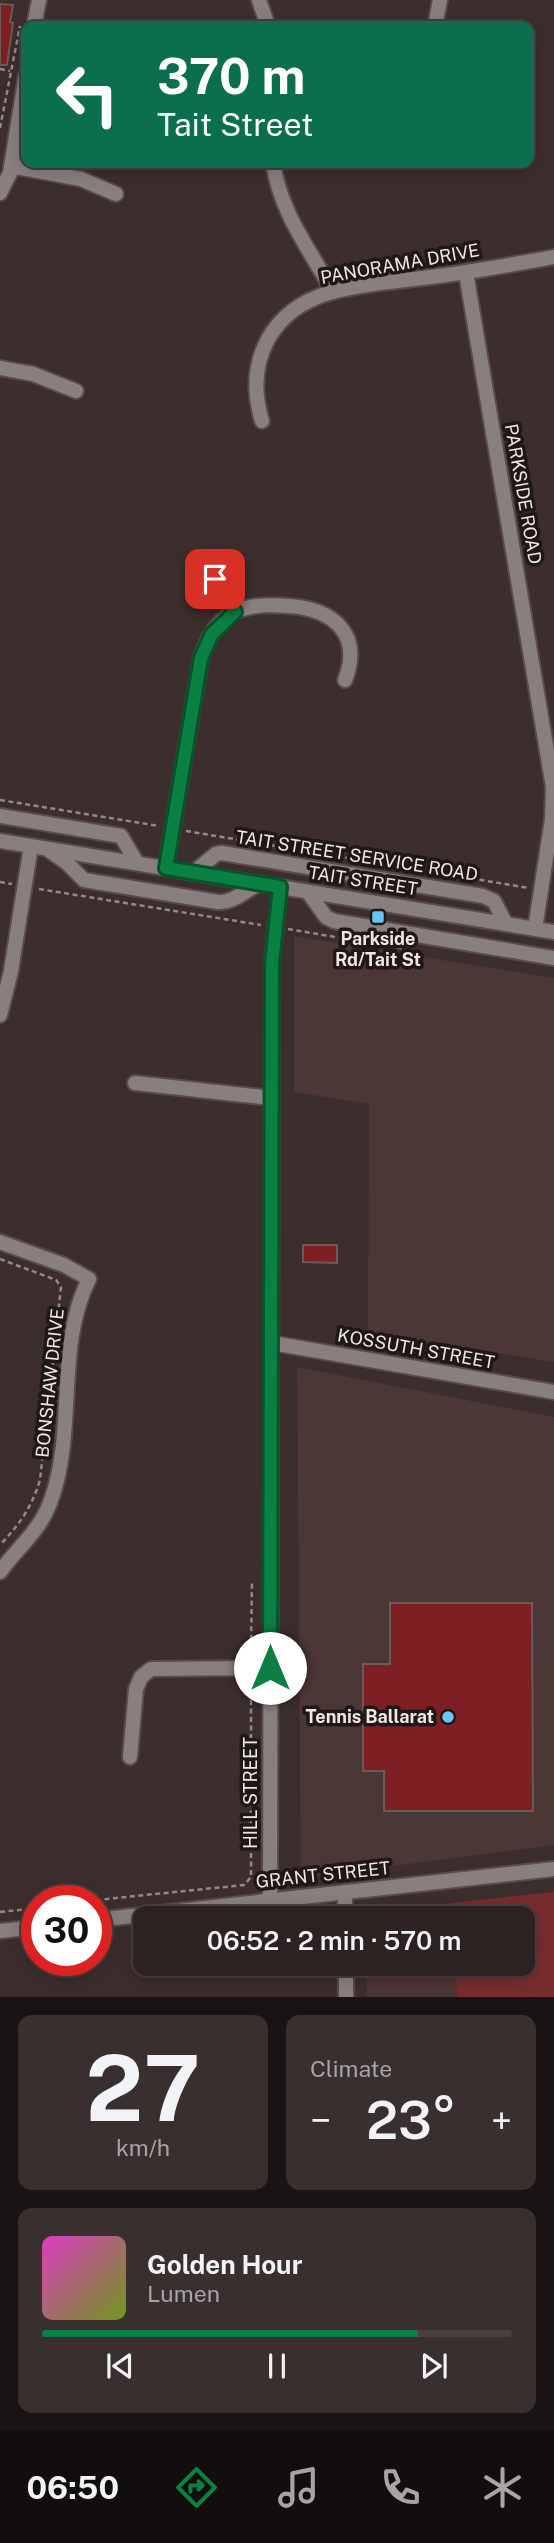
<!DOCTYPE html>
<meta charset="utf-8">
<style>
:root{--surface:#2d2222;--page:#392f2f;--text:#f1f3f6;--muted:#a7a4a5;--line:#483f40;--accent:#0b8043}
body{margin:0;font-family:"Public Sans",sans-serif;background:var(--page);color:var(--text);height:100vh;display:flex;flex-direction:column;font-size:26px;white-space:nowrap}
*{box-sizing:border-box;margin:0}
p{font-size:23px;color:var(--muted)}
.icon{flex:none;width:38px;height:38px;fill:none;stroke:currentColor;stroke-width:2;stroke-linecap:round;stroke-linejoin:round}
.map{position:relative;height:1997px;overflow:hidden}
.sheet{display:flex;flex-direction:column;gap:18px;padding:18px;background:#191313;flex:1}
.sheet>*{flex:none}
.hud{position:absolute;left:21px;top:21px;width:513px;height:147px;border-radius:14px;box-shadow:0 4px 18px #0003,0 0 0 2px var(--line);background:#0b6e4f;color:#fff;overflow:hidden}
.speed{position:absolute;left:21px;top:1885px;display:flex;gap:14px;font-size:35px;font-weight:700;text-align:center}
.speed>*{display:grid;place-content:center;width:91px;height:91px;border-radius:50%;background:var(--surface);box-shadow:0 4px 18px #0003,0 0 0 2px var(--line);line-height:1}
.speed .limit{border:10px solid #d22;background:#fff;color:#111}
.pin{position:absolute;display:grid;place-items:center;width:60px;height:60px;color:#fff;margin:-30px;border-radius:14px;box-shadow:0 4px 10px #0006}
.me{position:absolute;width:77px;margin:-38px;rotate:0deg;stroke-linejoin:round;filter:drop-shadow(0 0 5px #0008)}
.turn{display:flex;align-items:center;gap:24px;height:147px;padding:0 21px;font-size:32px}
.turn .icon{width:91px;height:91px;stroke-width:2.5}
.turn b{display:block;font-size:49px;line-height:60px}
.big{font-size:52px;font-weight:600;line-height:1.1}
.sheet .card{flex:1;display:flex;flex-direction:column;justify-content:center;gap:10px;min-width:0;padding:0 24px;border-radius:14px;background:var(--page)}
.sheet .dial{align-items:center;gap:0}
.dial b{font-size:91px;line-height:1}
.song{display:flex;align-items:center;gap:21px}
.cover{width:84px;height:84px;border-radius:10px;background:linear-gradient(135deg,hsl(310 70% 55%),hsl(80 70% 35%))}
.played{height:7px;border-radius:4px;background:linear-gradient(90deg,var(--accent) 80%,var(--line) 80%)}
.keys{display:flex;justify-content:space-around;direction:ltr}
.heat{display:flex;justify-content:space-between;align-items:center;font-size:38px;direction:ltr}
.sheet .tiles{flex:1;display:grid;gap:18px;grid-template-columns:1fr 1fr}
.card:last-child{grid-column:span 2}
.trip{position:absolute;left:133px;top:1906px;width:402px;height:70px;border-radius:14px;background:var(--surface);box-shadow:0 4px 18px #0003,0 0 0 2px var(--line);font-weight:600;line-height:70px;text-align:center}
.dock{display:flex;height:112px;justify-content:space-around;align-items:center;background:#120e0e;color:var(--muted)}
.dock .icon{width:49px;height:49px}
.dock .on{color:var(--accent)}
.dock b{font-size:32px;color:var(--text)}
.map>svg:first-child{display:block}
.built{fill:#4b3736}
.green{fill:#772d2e}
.building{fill:#7e1f24;stroke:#6a5a59;stroke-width:2}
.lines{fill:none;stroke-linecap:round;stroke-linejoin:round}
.minor-casing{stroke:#594b4a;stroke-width:18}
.path{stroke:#948988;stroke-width:2.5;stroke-dasharray:5 3.5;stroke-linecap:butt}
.minor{stroke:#87807f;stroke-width:14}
.route-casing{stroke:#07532c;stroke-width:18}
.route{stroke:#0b8043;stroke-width:12}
.poi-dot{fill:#6ac3f1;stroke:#1e1817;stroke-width:2.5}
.labels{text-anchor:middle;stroke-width:7;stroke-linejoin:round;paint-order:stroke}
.street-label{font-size:18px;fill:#efe6e5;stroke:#1e1817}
.poi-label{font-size:18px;font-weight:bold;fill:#efe6e5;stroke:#1e1817}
</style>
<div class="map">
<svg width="554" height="1997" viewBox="0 0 554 1997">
<rect width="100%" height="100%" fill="#3c2e2d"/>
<g class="built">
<path d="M294 936 554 978V1362L368 1332 369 1104 294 1092Z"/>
<path d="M297 1367 554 1417V1845L301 1878Z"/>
<path d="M450 1903 451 1918H366V1912Z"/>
<path d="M367 1964H455L457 1997H367Z"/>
</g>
<path class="green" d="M554 1892V1997H457L455 1964H523V1918H451L450 1903Z"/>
<g class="building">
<path d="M0 4 13 5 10 22 13 23 7 65H0Z"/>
<path d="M303 1245H337V1263L303 1262Z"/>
<path d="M390 1603H532L533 1811H384V1771H363V1664H390Z"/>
</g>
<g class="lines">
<defs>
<g id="minor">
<path d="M259 0 268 26"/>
<path d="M34 26 39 0"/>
<path d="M435 26 440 0"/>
<path d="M273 163C281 214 309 248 333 292"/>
<path d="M11 166 81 179 116 194"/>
<path d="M0 193 10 173 26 75"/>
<path d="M466 273 553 787 552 819 535 929"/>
<path d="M0 368 33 374 76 391"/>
<path d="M262 421C244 361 271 309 332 292 366 283 403 281 438 276 477 271 515 264 554 257"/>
<path d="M215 579 235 612"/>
<path d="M0 816 121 836 137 863"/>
<path d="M0 841 554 932"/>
<path d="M50 851 67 863 84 880 218 902C234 903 246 889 260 884"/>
<path d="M166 868 201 658C216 610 244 602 289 606 333 609 363 634 345 680"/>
<path d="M193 873 216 854 222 853 483 896 494 901 506 924"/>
<path d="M308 892 326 917 334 921 554 958"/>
<path d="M0 1015 11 971 31 846"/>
<path d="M135 1083 271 1098"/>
<path d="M0 1242 64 1265 89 1279C55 1346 77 1433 50 1503 39 1532 17 1548 0 1572"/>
<path d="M272 1343 554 1392"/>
<path d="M130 1757 136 1689 141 1677 151 1669 270 1668"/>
<path d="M345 1892V1918"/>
<path d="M270 1901 272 963 280 887"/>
<path d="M96 1920 554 1869"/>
<path d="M0 1931 37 1927"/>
<path d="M346 1964V1997"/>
</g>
</defs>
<use href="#minor" class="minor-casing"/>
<g class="path">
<path d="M0 69 10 71"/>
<path d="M0 128 20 26"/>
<path d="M0 800 159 826"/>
<path d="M186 831 529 888"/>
<path d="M0 882 12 884"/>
<path d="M39 889 261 925"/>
<path d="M288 929 406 949"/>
<path d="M0 1259 56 1280 61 1287 40 1480C32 1507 19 1525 0 1545"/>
<path d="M243 1653 251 1646 252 1581"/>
<path d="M96 1900 244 1885 251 1877V1688L245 1683"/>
<path d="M0 1912 37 1908"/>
</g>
<use href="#minor" class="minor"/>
</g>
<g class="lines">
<defs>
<path id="route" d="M215 579 235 612 212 634 201 658 166 868 280 887 272 964 270 1668"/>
</defs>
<use href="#route" class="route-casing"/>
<use href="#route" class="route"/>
</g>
<g class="poi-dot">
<rect x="371" y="910" width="14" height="14" rx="3.5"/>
<circle cx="448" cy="1717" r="7"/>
</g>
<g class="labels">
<g class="street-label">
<text transform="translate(400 264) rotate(-10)" y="6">PANORAMA DRIVE</text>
<text transform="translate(523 494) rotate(80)" y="6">PARKSIDE ROAD</text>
<text transform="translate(357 856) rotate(9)" y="6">TAIT STREET SERVICE ROAD</text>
<text transform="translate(363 881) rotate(9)" y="6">TAIT STREET</text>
<text transform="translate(416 1349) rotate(10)" y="6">KOSSUTH STREET</text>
<text transform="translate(50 1383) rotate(-84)" y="6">BONSHAW DRIVE</text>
<text transform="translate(251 1793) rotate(-90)" y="6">HILL STREET</text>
<text transform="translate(323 1875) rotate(-6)" y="6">GRANT STREET</text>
</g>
<g class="poi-label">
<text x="378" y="945">Parkside<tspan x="378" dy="21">Rd/Tait St</tspan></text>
<text x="434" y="1723" text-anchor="end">Tennis Ballarat</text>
</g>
</g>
</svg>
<div class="speed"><div class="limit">30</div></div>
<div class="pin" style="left:215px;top:579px;background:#d93025"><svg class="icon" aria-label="arrive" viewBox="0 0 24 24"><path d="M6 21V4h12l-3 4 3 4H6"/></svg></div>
<svg class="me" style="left:270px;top:1668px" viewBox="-20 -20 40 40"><circle r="19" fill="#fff"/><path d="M0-13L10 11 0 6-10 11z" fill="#0b8043"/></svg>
<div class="trip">06:52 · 2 min · 570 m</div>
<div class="hud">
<div class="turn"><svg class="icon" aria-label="left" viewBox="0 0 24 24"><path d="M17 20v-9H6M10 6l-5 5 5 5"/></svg><div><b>370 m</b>Tait Street</div></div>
</div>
</div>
<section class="sheet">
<div class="tiles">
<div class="card dial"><b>27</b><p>km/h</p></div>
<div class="card"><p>Climate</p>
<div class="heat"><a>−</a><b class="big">23°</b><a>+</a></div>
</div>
<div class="card">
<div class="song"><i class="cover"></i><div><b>Golden Hour</b><p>Lumen</p></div></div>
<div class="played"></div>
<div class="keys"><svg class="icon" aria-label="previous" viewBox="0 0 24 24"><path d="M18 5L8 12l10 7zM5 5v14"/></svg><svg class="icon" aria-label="pause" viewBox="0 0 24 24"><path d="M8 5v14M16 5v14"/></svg><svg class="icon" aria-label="next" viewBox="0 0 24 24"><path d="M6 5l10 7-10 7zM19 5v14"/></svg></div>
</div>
</div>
</section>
<nav class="dock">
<b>06:50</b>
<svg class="icon on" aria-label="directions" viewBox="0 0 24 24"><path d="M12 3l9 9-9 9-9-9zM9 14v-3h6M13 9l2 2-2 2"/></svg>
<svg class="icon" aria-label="music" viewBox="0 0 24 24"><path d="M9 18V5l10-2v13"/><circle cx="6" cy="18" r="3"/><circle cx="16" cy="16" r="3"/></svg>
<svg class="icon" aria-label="phone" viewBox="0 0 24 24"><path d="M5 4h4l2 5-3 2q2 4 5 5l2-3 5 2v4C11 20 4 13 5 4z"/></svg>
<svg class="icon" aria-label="climate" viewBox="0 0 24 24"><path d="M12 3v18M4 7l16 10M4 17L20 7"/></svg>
</nav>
